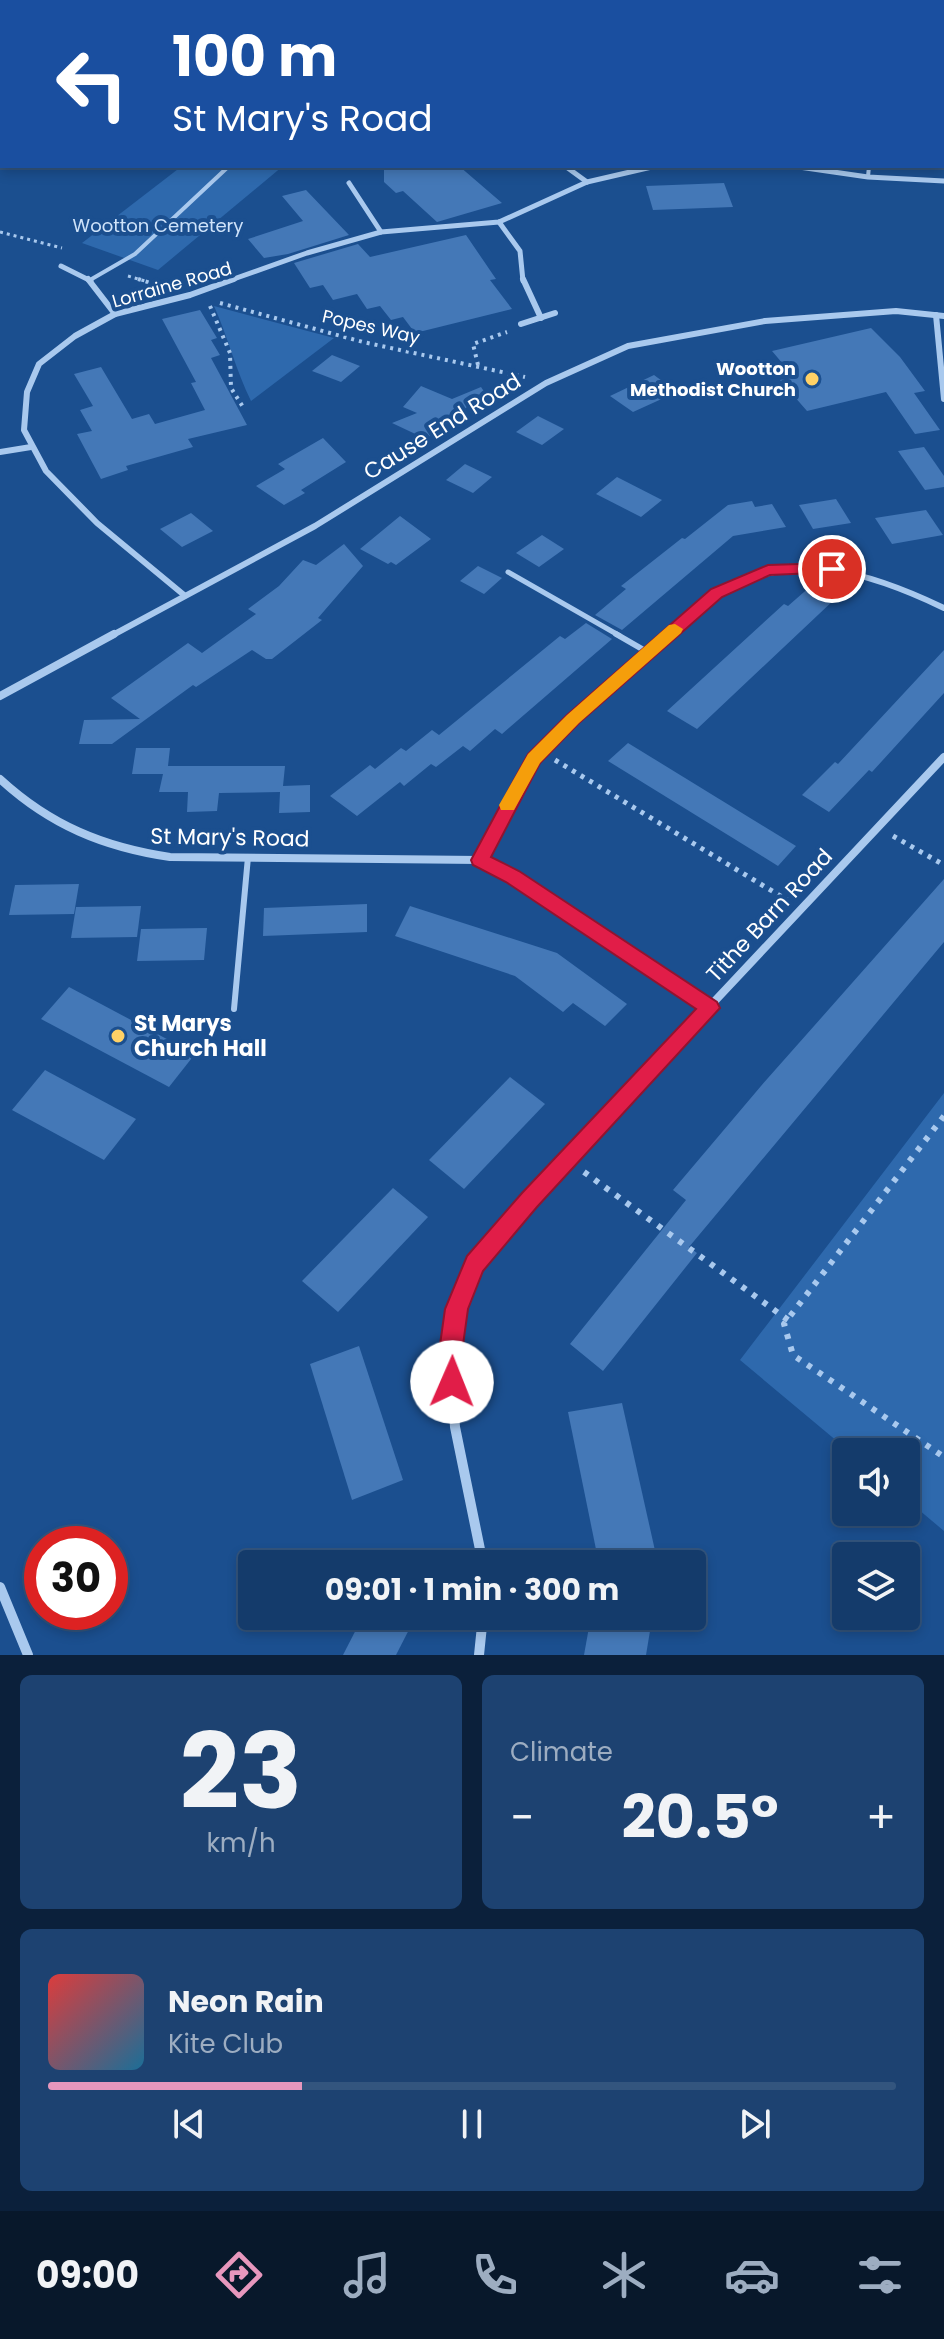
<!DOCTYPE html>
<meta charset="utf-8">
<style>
:root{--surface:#143b6b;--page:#1d4271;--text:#f1f3f6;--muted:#9dadc1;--line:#33557e;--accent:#e797bd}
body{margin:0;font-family:Poppins,sans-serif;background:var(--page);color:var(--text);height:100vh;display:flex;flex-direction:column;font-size:30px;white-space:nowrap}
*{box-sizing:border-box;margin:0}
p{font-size:26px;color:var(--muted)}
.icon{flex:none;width:44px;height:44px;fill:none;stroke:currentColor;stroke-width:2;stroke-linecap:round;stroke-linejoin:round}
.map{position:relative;height:1655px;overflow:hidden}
.side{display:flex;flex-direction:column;gap:20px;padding:20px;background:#0b203b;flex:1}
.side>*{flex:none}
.top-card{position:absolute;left:0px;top:0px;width:944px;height:168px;box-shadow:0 4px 12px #0003,0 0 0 2px var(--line);background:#1a4fa0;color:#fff;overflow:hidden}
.controls{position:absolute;left:832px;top:1438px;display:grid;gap:16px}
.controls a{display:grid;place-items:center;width:88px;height:88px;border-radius:8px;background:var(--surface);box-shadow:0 4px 12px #0003,0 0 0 2px var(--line);font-size:40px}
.speed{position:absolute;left:24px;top:1526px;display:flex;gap:16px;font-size:40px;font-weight:700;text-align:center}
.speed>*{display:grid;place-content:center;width:104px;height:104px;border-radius:50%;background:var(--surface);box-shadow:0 4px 12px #0003,0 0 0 2px var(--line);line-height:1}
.speed .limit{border:12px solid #d22;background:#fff;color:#111}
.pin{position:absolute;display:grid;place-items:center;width:68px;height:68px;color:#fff;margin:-34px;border:4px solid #fff;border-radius:50%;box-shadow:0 2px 8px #0007}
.me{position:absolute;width:88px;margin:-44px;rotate:1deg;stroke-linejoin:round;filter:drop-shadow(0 0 6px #0008)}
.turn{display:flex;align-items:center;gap:28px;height:168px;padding:0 40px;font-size:36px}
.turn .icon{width:104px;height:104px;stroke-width:2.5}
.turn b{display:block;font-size:56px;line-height:68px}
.big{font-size:60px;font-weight:700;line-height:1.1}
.side .widget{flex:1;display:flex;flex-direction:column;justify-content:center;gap:12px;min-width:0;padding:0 28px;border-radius:12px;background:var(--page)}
.side .dial{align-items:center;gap:0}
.dial b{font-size:104px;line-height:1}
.song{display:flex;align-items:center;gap:24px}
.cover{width:96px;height:96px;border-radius:12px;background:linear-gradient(135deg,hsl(0 70% 55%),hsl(200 70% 35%))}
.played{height:8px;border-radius:4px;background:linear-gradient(90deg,var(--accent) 30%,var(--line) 30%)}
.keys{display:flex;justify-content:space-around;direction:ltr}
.heat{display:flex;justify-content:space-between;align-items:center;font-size:44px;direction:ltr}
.side .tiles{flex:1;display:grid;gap:20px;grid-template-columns:1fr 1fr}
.widget:last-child{grid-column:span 2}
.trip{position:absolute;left:238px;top:1550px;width:468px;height:80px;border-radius:8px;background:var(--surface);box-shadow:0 4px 12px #0003,0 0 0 2px var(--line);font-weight:700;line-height:80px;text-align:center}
.dock{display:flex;height:128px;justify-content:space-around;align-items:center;background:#08182b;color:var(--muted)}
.dock .icon{width:56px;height:56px}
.dock .selected{color:var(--accent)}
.dock b{font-size:36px;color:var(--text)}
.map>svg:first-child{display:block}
.green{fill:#2e69ad}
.building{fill:#4478b7}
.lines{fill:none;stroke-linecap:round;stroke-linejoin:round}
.path-far3{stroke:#a9c9ee;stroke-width:3;stroke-dasharray:3 4;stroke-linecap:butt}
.path-far2{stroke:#a9c9ee;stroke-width:4;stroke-dasharray:3 5;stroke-linecap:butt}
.path-far1{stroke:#a9c9ee;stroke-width:5;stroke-dasharray:4 6;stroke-linecap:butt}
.path{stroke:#a9c9ee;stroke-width:6;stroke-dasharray:5 8;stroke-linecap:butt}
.lane-far2{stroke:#a9c9ee;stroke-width:4}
.lane-far1{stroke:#a9c9ee;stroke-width:5}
.lane{stroke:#a9c9ee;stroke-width:6}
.street-far3{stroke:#a9c9ee;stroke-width:5}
.street-far2{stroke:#a9c9ee;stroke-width:6}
.street-far1{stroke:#a9c9ee;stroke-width:8}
.street{stroke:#a9c9ee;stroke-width:10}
.route{fill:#e11d48;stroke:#92132f;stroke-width:2}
.slow{fill:#f59e0b}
.poi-dot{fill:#ffd166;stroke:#1b4f8f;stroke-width:3}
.labels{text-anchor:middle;stroke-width:8;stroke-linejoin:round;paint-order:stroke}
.far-park-label{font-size:18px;fill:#cfe3fa;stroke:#1b4f8f}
.far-street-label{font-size:18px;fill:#fff;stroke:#1b4f8f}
.far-poi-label{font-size:18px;font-weight:bold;fill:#fff;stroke:#1b4f8f;text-anchor:end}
.street-label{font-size:22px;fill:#fff;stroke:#1b4f8f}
.poi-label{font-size:22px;font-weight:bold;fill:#fff;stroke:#1b4f8f;text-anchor:start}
</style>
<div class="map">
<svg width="944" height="1655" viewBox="0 0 944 1655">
<rect width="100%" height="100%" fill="#1b4f8f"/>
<g class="green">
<path d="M182 166H283L158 270 82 243Z"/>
<path d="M214 306 334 338 251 401C236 371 228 337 214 306Z"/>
<path d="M944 1093V1531L906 1499V1452H850L740 1360Z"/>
</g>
<g class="building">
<path d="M384 166H459L502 203 437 222 403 191 396 193 384 182Z"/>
<path d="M724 183 733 207 653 210 646 186Z"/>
<path d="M306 190 349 235 288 254 264 258 248 239 303 221 282 196Z"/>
<path d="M466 235 496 279 490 280 512 309 415 333 403 317 391 320 380 306 367 309 357 294 333 300 323 285 310 288 294 263 358 244 370 257Z"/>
<path d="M200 310 217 338 211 340 220 355 211 358 247 425 188 439 193 447 126 466 128 470 101 479 77 434 92 431 80 410 93 406 74 374 101 367 132 419 149 414 155 424 205 410 191 383 196 382 162 319Z"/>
<path d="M871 328 900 357 925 391 914 393 940 430 915 434 886 392 807 411 780 380 794 377 772 351Z"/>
<path d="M332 355 360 366 341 382 312 371Z"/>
<path d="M654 375 677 392 633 412 610 396Z"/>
<path d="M421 386 452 399 481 387 485 393 426 439 392 423 417 413 403 407Z"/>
<path d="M538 416 564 429 542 445 516 432Z"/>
<path d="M323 438 346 462 301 490 305 493 284 505 256 486 285 469 278 464Z"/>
<path d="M924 447 944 476V487L925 490 898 451Z"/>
<path d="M465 464 492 477 473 493 446 480Z"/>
<path d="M617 477 662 500 641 517 596 494Z"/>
<path d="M836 499 851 523 813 529 799 505Z"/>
<path d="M752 501 755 507 772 504 786 527 733 536 622 630 595 615 626 589 621 586 682 538 685 539 728 505Z"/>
<path d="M926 510 943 535 892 544 875 518Z"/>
<path d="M191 513 213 531 182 547 160 529Z"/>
<path d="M400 516 431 539 396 565 391 562 388 564 360 549Z"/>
<path d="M542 535 564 549 539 567 516 553Z"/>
<path d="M344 544 363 566 318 618 322 620 272 659H266L252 650 196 687 193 685 112 744H79L84 720 140 719 111 698 188 643 202 653 256 614 248 609 279 586 303 560 316 565Z"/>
<path d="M478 566 502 578 484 594 460 581Z"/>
<path d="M812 585 836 598 697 729 667 711 784 604 788 606Z"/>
<path d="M586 623 612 639 502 734 495 729 470 751 463 746 436 767 431 764 404 786 400 782 357 816 330 796 370 765 375 769 401 748 406 751 432 730 439 735 560 636 565 639Z"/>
<path d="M944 650V693L872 772 869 770 829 812 802 795 835 762 838 764Z"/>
<path d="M628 743 796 846 778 866 608 761Z"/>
<path d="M136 748H170L168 766H285L283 786 310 785V812L279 813 280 792 219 793 217 811 187 812 188 792H159L163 774H132Z"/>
<path d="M944 879V942L689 1247 697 1253 603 1371 570 1344 686 1200 673 1190 761 1086Z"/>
<path d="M79 884 74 914 9 915 15 885Z"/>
<path d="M367 904V932L263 936 264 908Z"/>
<path d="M141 906 137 937 71 938 76 907Z"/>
<path d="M410 906 557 953 627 1004 605 1026 573 1003 563 1012 515 976 395 936Z"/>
<path d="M207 928 204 960 137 961 141 929Z"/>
<path d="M69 987 195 1054 169 1087 41 1019Z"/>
<path d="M45 1070 136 1119 104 1160 12 1110Z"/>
<path d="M510 1077 545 1104 464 1189 429 1160Z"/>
<path d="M393 1188 428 1217 338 1312 302 1281Z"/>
<path d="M359 1346 403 1480 352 1500 310 1364Z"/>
<path d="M622 1403 656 1555 599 1564 568 1412Z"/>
<path d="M363 1616H416L396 1655H343Z"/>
<path d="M591 1616H615L651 1625 646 1655H584Z"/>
</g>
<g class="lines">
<g class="path-far3">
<path d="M94 0 100 2"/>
<path d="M576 0 580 2"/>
<path d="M928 2 931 0"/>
<path d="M0 232 62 248"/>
<path d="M128 276 145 281"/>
</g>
<g class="path-far2">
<path d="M138 279 157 285"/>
<path d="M220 303 363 342 525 377"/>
<path d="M210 306 230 353 231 388 243 407"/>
<path d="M478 365 473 344 507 332"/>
</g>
<g class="path-far1">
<path d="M555 760 787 900"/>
<path d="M893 836 944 865"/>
</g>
<g class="path">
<path d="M944 1116 784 1324 793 1355 944 1457"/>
<path d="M584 1172 788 1320"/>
</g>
<g class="lane-far2">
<path d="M868 177 869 166"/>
<path d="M90 280 135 254 229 166"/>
</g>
<path class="lane-far1" d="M508 572 620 636"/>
<g class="lane">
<path d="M616 634 649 653"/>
<path d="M234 1009 248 857"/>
</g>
<g class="street-far3">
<path d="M565 166 587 182"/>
<path d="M792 166 868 177 944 181"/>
<path d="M349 183 381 232"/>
<path d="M499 222 520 251 523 281"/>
<path d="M61 266 91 281"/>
<path d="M228 281 307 253 381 232 499 222 587 182 656 166"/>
</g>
<g class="street-far2">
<path d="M88 279 115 314"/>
<path d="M523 279 541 318"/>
<path d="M936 315 944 399"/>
<path d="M521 324 555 313"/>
<path d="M0 452 31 447"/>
<path d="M184 595 97 523 46 471 24 430 27 392 39 364 75 336 115 314 190 295 234 279"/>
<path d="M111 636 315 526 546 383 628 346 765 321 896 311 944 316"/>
<path d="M668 636C684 622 701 602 720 592 797 549 869 572 944 608"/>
</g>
<g class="street-far1">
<path d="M670 634 573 719 534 759 480 860 513 876 710 1008"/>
<path d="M0 696 114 634"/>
<path d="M0 779C50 825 103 847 170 857L480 860"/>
<path d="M635 1086 944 757"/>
</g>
<g class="street">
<path d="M483 1564 455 1427 450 1359 457 1309 475 1264 637 1084"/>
<path d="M0 1587 28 1655"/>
<path d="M479 1655 483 1616"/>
</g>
</g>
<path class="route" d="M832 563 837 565V572L770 575 722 597 579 723 540 763 491 857 519 871 717 1002 720 1008 537 1207 483 1271 468 1309 461 1359 463 1382 460 1390 452 1394 443 1390 438 1359 445 1309 467 1256 522 1193 696 1009 506 882 473 865 471 860 528 754 567 715 711 589 768 565Z"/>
<path class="slow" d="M675 624 683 629 681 633 579 723 540 763 514 810H501L499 805 528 754 567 715 669 625Z"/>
<g class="poi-dot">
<circle cx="812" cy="379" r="8"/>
<circle cx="118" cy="1036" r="8"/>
</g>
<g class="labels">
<g class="far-park-label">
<text x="158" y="232">Wootton Cemetery</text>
</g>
<g class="far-street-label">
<text transform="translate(172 285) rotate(-16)" y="6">Lorraine Road</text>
<text transform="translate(371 327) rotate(13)" y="6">Popes Way</text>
</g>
<g class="far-poi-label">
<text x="796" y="375">Wootton<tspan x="796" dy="21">Methodist Church</tspan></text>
</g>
<g class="street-label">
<text transform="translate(442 426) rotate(-32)" y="8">Cause End Road</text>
<text transform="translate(230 837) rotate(1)" y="8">St Mary's Road</text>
<text transform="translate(769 915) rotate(-47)" y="8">Tithe Barn Road</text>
</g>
<g class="poi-label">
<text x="134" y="1031">St Marys<tspan x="134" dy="25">Church Hall</tspan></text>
</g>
</g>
</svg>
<div class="controls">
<a><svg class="icon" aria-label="sound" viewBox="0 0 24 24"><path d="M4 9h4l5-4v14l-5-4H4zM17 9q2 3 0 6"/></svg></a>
<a><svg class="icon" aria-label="layers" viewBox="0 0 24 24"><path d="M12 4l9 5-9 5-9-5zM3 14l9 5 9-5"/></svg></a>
</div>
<div class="speed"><div class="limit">30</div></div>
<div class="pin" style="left:832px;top:569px;background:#d93025"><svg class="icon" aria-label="arrive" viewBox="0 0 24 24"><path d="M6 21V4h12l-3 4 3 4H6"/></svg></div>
<svg class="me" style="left:452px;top:1382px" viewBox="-20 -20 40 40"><circle r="19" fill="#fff"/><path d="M0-13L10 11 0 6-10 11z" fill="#e11d48"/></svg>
<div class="trip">09:01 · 1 min · 300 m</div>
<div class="top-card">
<div class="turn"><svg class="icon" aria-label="left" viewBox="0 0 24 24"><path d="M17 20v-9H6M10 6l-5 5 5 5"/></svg><div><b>100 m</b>St Mary's Road</div></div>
</div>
</div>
<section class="side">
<div class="tiles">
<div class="widget dial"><b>23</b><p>km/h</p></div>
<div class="widget"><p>Climate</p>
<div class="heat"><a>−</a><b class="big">20.5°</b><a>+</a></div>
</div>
<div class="widget">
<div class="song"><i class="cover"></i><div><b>Neon Rain</b><p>Kite Club</p></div></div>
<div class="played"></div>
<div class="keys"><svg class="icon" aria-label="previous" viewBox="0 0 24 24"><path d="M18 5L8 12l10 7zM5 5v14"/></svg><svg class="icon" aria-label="pause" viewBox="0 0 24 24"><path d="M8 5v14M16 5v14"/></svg><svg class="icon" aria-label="next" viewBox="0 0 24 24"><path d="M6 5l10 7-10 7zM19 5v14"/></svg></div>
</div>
</div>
</section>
<nav class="dock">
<b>09:00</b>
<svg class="icon selected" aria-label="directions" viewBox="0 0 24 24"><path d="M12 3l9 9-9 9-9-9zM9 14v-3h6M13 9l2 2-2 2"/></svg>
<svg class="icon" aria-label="music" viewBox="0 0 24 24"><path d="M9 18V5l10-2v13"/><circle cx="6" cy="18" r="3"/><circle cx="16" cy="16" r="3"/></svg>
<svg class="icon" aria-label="phone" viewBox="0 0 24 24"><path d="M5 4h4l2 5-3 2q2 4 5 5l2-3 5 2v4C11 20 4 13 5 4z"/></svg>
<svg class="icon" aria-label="climate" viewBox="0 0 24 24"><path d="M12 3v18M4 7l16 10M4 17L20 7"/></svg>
<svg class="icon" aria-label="car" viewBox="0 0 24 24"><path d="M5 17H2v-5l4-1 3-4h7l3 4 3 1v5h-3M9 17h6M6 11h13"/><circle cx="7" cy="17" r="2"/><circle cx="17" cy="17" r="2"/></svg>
<svg class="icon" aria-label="filters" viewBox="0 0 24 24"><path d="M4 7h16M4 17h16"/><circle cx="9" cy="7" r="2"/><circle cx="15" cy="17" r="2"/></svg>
</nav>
